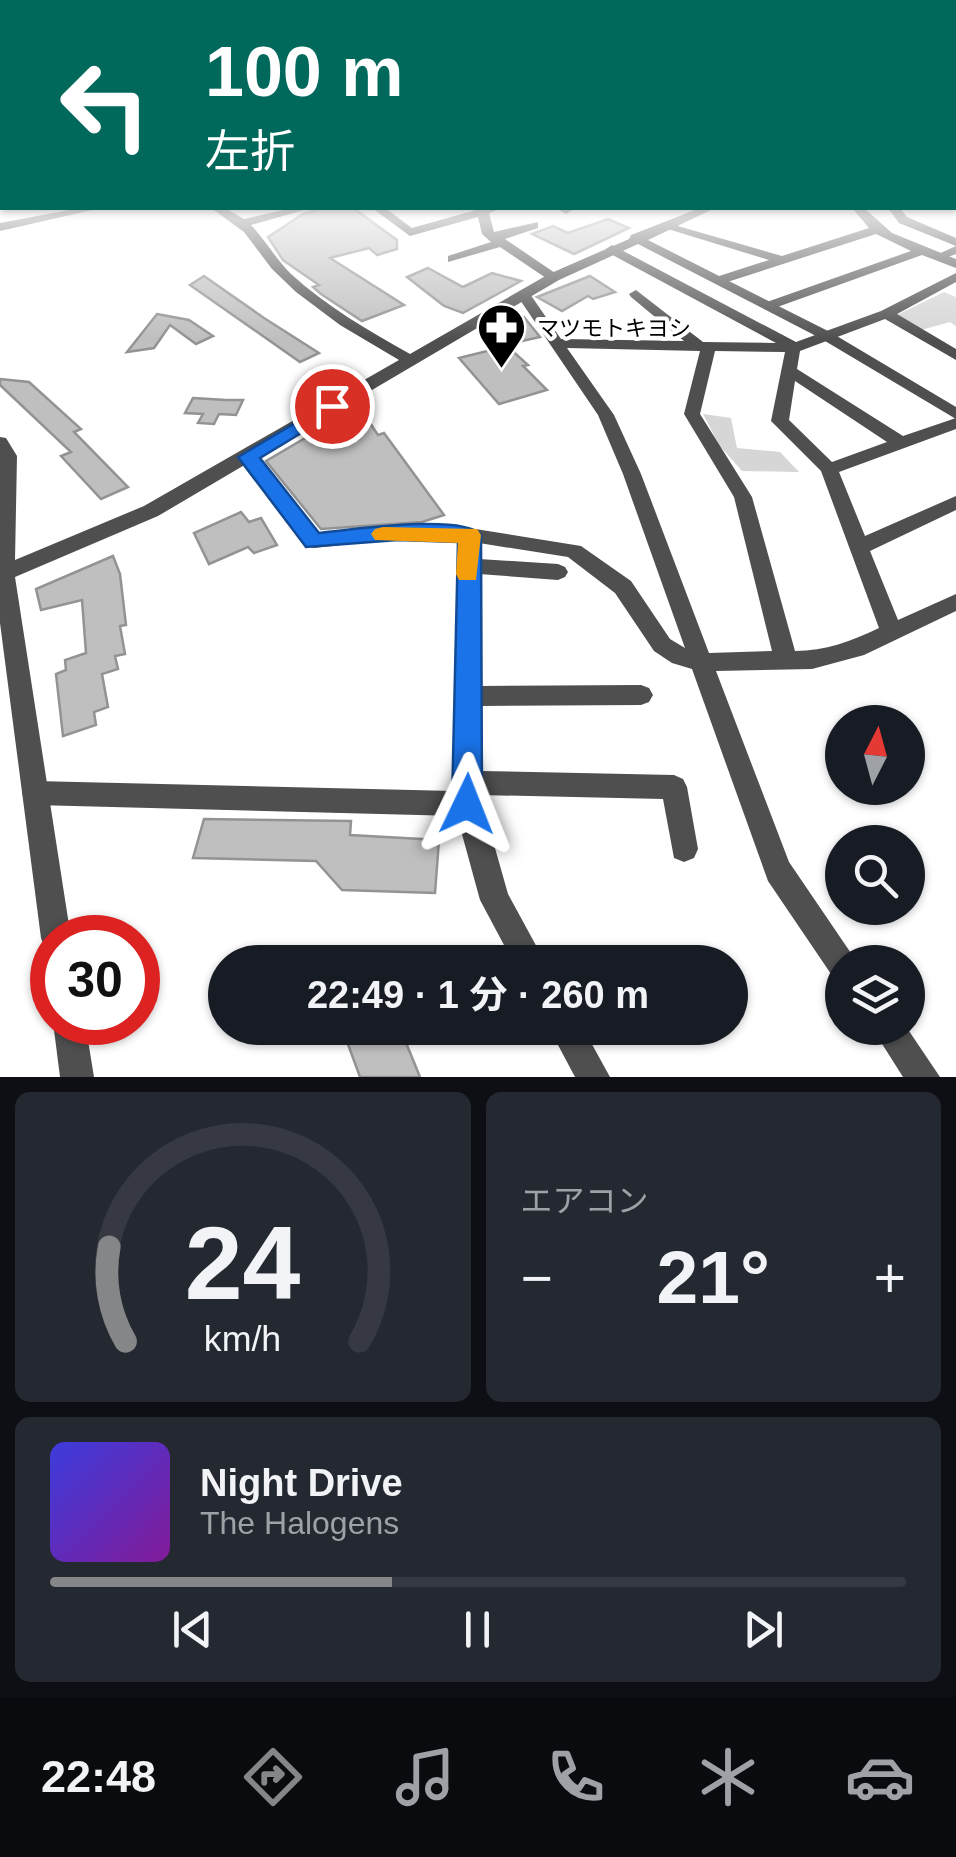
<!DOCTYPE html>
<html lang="ja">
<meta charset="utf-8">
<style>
:root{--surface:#171b24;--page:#242831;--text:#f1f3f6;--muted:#9ea1a6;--line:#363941;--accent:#858687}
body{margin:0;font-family:Helvetica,"Noto Sans JP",sans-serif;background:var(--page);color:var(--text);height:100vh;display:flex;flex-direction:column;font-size:38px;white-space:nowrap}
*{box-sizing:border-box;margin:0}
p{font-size:32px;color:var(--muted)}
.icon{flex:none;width:55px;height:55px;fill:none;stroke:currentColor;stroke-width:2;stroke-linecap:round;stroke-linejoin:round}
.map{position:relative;height:1077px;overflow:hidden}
.sheet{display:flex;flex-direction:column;gap:15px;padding:15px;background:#0d0f14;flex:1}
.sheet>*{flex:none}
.top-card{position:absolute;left:0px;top:0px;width:958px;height:210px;box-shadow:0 2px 8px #0004;background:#00695c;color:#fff;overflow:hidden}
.needle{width:65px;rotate:6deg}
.controls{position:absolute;left:825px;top:705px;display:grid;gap:20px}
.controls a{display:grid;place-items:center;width:100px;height:100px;border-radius:50%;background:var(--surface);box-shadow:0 2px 8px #0004;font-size:50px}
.speed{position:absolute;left:30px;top:915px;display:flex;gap:20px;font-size:50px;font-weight:700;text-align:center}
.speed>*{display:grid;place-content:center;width:130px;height:130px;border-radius:50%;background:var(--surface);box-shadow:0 2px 8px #0004;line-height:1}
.speed .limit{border:15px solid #d22;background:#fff;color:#111}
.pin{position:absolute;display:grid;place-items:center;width:85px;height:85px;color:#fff;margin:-42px;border:5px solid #fff;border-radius:50%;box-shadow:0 2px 10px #0007}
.me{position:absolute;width:110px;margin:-55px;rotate:2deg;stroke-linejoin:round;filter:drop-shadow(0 0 8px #0008)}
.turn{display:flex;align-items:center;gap:35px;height:210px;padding:0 40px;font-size:45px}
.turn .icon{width:130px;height:130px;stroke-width:2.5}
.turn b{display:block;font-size:70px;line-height:85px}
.big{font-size:75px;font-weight:700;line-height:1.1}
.sheet .card{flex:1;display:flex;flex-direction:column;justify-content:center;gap:15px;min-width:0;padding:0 35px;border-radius:15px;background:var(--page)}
.sheet .dial{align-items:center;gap:0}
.dial svg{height:260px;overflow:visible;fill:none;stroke:var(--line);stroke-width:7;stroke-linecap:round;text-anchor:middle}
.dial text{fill:var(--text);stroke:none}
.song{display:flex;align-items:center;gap:30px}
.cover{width:120px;height:120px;border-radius:15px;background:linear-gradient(135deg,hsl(240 70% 55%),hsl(290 70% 35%))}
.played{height:10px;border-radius:5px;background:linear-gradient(90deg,var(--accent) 40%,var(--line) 40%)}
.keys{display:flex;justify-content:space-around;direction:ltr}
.heat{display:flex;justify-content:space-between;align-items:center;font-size:55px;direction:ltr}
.sheet .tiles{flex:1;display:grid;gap:15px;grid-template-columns:1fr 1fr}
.card:last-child{grid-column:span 2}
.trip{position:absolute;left:208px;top:945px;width:540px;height:100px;border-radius:50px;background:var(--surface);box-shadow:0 2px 8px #0004;font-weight:700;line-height:100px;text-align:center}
.tabs{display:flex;height:160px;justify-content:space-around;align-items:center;background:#090b0e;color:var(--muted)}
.tabs .icon{width:70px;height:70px}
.tabs .on{color:var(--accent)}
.tabs b{font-size:45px;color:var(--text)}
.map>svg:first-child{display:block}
.green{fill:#d6d6d6}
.building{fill:#bfbfbf;stroke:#939393;stroke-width:2.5}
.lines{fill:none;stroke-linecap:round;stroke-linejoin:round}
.minor{fill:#4f4f4f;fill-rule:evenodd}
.tertiary{fill:#4f4f4f;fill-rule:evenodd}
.route{fill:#1a73e8;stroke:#114b97;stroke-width:2.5}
.slow{fill:#f59e0b}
.labels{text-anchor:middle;stroke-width:8;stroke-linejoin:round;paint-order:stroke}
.far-poi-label{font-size:22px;fill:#000;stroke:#fff;text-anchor:start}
</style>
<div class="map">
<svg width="956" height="1077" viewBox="0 0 956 1077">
<rect width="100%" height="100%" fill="#fff"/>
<g class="green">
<path d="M944 292 956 297V326L950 322 921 330 897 315Z"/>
<path d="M703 414 731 418 737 448 780 452 799 472 742 471 719 445Z"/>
</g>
<g class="building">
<path d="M324 208H353L397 240V249L377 255 369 248 330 258 404 305 362 321 321 294 313 287 319 285 283 260 268 237 303 214Z"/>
<path d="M608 219 629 228 574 254 532 234 553 226 568 233Z"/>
<path d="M428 268 463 287 492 273 521 281 463 313 444 306 407 277Z"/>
<path d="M204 276 264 318 319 353 300 362 190 285Z"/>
<path d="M590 276 615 292 593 299 588 296 562 311 537 297Z"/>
<path d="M157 314 189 320 213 336 196 344 170 325 154 348 127 352Z"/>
<path d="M524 317 540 337 514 343 494 324Z"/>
<path d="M507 346 528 365 523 366 547 390 499 404 459 358Z"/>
<path d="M0 379 29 382 81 429 74 432 128 487 101 499 61 456 71 452 0 385Z"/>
<path d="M193 398 226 400H243L236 415 219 414 214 424 198 423 203 414 185 413Z"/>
<path d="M366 417 378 435 384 433 444 515 422 522 321 529 266 461 314 433Z"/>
<path d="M241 512 249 522 261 518 277 545 254 553 248 547 209 564 194 533Z"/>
<path d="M113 556 120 574 126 625 120 626 125 654 115 656 118 669 102 674 108 707 94 712 96 725 63 736 56 674 66 670 65 660 86 653 82 600 41 610 36 589Z"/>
<path d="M204 819 351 821 350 835 439 840 435 893 342 890 316 861 193 858Z"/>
<path d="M342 1028H400L420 1077H360Z"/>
</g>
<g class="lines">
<g class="minor">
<path d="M372 208H385L412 228 483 208H502L489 213 494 232 538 222V228L505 239 561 277 549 280 500 247 448 262V256L491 242 482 234 478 217 410 236Z"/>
<path d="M556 208H570L572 210 566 214Z"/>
<path d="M852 208H864L892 233 956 259V268L922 255 769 310 764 309V303L911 251 876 234 721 284 716 283V277L769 260 658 226 664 222 782 256 869 228Z"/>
<path d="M888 208H900L907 217 956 238V246L899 223Z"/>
<path d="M612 245 796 342 881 311 956 273V282L897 314 956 349V360L885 319 800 351 797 369 903 436 956 418V429L839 472 865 536 956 496V510L870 551 898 620 956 594V611L864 655 812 669 716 671 789 862 857 962H842V978L831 974 768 881 692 669 672 663 654 651 615 593 568 557 479 543V559L558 564 565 567 568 572 565 577 558 580 479 574 480 686 641 685 649 688 653 695 649 702 641 705 480 706V771L674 775 683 779 687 787 698 849 694 858 684 862 674 858 663 799 480 795 508 894 545 962H513L480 900 457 816 35 805 26 802 22 793 26 784 35 781 454 791 459 541 398 539 314 548 307 546 239 457 248 451 254 453 319 533 398 525 469 528 581 546 631 581 670 639 685 648 623 474 598 415 516 294 528 291 561 339 684 341 631 297 629 294 636 290 703 342 776 343 607 252 606 249ZM567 348 700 351 684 414 734 497 772 651 709 653 641 474 614 415ZM715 351 785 352 771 421 821 471 879 628C852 641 825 651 795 651L752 497 700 414ZM795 381 887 442 832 462 789 420Z"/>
<path d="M549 1028H583L610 1077H575Z"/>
<path d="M872 1028H907L940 1077H903Z"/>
</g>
<g class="tertiary">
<path d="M80 208H101L0 231V223Z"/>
<path d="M211 208H225L244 219 292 208H311L251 225C265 240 276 259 291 274 326 306 369 331 410 354L549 274 629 239 631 235 700 208H715L648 240 830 332 956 407V419L820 338 638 244 559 280 158 516 15 577 71 938H52V952L45 949 41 938 0 623V437L6 438 17 456 15 560 144 506 399 360 340 325 296 292 272 269 244 232Z"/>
<path d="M956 246V254L940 260 934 256Z"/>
<path d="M53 1022H85L94 1077H60Z"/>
</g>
</g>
<linearGradient id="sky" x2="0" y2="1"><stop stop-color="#8aabca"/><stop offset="0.55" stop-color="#fff"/><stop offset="1" stop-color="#fff" stop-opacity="0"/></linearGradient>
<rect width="956" height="339" fill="url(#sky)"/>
<path class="route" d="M332 401 339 402V410L260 458 319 533C349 530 463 513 481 535L482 804 477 814 467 819 456 814 452 804 458 542 398 540 306 547 238 457Z"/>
<path class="slow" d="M383 527 477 529 481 535 476 580H459L456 574 458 543 375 540 371 534 375 529Z"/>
<defs>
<symbol id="pharmacy-pin" viewBox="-11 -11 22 30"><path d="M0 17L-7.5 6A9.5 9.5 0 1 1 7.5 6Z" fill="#000" stroke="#fff"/><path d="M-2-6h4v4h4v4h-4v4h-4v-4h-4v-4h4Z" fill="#fff"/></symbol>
</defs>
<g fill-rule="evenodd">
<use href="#pharmacy-pin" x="474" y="300" width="55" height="75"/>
</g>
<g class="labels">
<g class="far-poi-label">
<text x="537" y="336">マツモトキヨシ</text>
</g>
</g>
</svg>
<div class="controls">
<a><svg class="needle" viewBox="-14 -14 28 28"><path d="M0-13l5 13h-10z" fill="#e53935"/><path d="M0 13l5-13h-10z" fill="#9ea1a6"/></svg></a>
<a><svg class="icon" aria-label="search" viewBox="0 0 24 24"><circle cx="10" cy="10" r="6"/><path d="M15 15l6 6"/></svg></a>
<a><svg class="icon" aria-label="layers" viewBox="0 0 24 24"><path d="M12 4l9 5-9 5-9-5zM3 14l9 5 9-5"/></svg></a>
</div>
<div class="speed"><div class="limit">30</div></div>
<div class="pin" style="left:332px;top:406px;background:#d93025"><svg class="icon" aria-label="arrive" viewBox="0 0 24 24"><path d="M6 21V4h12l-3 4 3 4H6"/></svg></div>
<svg class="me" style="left:467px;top:804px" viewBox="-20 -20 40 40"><path d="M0-17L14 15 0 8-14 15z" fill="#1a73e8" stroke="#fff" stroke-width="4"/></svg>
<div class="trip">22:49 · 1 分 · 260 m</div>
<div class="top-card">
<div class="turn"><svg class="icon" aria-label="left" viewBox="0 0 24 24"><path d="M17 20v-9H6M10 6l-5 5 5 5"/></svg><div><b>100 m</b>左折</div></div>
</div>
</div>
<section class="sheet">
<div class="tiles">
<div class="card dial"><svg viewBox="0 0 100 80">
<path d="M14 69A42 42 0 1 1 86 69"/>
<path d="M14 69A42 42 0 0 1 9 40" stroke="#858687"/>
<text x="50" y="56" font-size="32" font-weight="700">24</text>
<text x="50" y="72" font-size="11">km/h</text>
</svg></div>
<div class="card"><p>エアコン</p>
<div class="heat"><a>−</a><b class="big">21°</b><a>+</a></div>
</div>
<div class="card">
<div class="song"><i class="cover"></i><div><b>Night Drive</b><p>The Halogens</p></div></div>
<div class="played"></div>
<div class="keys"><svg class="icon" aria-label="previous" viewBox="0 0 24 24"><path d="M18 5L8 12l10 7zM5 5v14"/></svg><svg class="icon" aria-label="pause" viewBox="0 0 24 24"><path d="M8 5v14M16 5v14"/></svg><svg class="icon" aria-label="next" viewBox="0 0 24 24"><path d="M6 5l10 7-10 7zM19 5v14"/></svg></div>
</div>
</div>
</section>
<nav class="tabs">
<b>22:48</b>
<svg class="icon on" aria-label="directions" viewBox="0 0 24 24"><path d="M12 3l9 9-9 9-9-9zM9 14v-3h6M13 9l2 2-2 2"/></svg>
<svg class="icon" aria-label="music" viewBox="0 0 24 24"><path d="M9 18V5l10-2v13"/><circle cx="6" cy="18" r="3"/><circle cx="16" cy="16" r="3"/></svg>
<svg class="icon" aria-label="phone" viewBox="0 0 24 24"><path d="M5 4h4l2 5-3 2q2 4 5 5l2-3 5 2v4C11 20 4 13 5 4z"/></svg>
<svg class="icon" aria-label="climate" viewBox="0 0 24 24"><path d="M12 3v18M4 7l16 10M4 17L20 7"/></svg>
<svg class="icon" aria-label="car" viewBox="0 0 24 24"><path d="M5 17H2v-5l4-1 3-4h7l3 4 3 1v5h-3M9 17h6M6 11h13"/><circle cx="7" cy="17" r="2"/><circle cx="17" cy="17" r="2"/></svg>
</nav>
